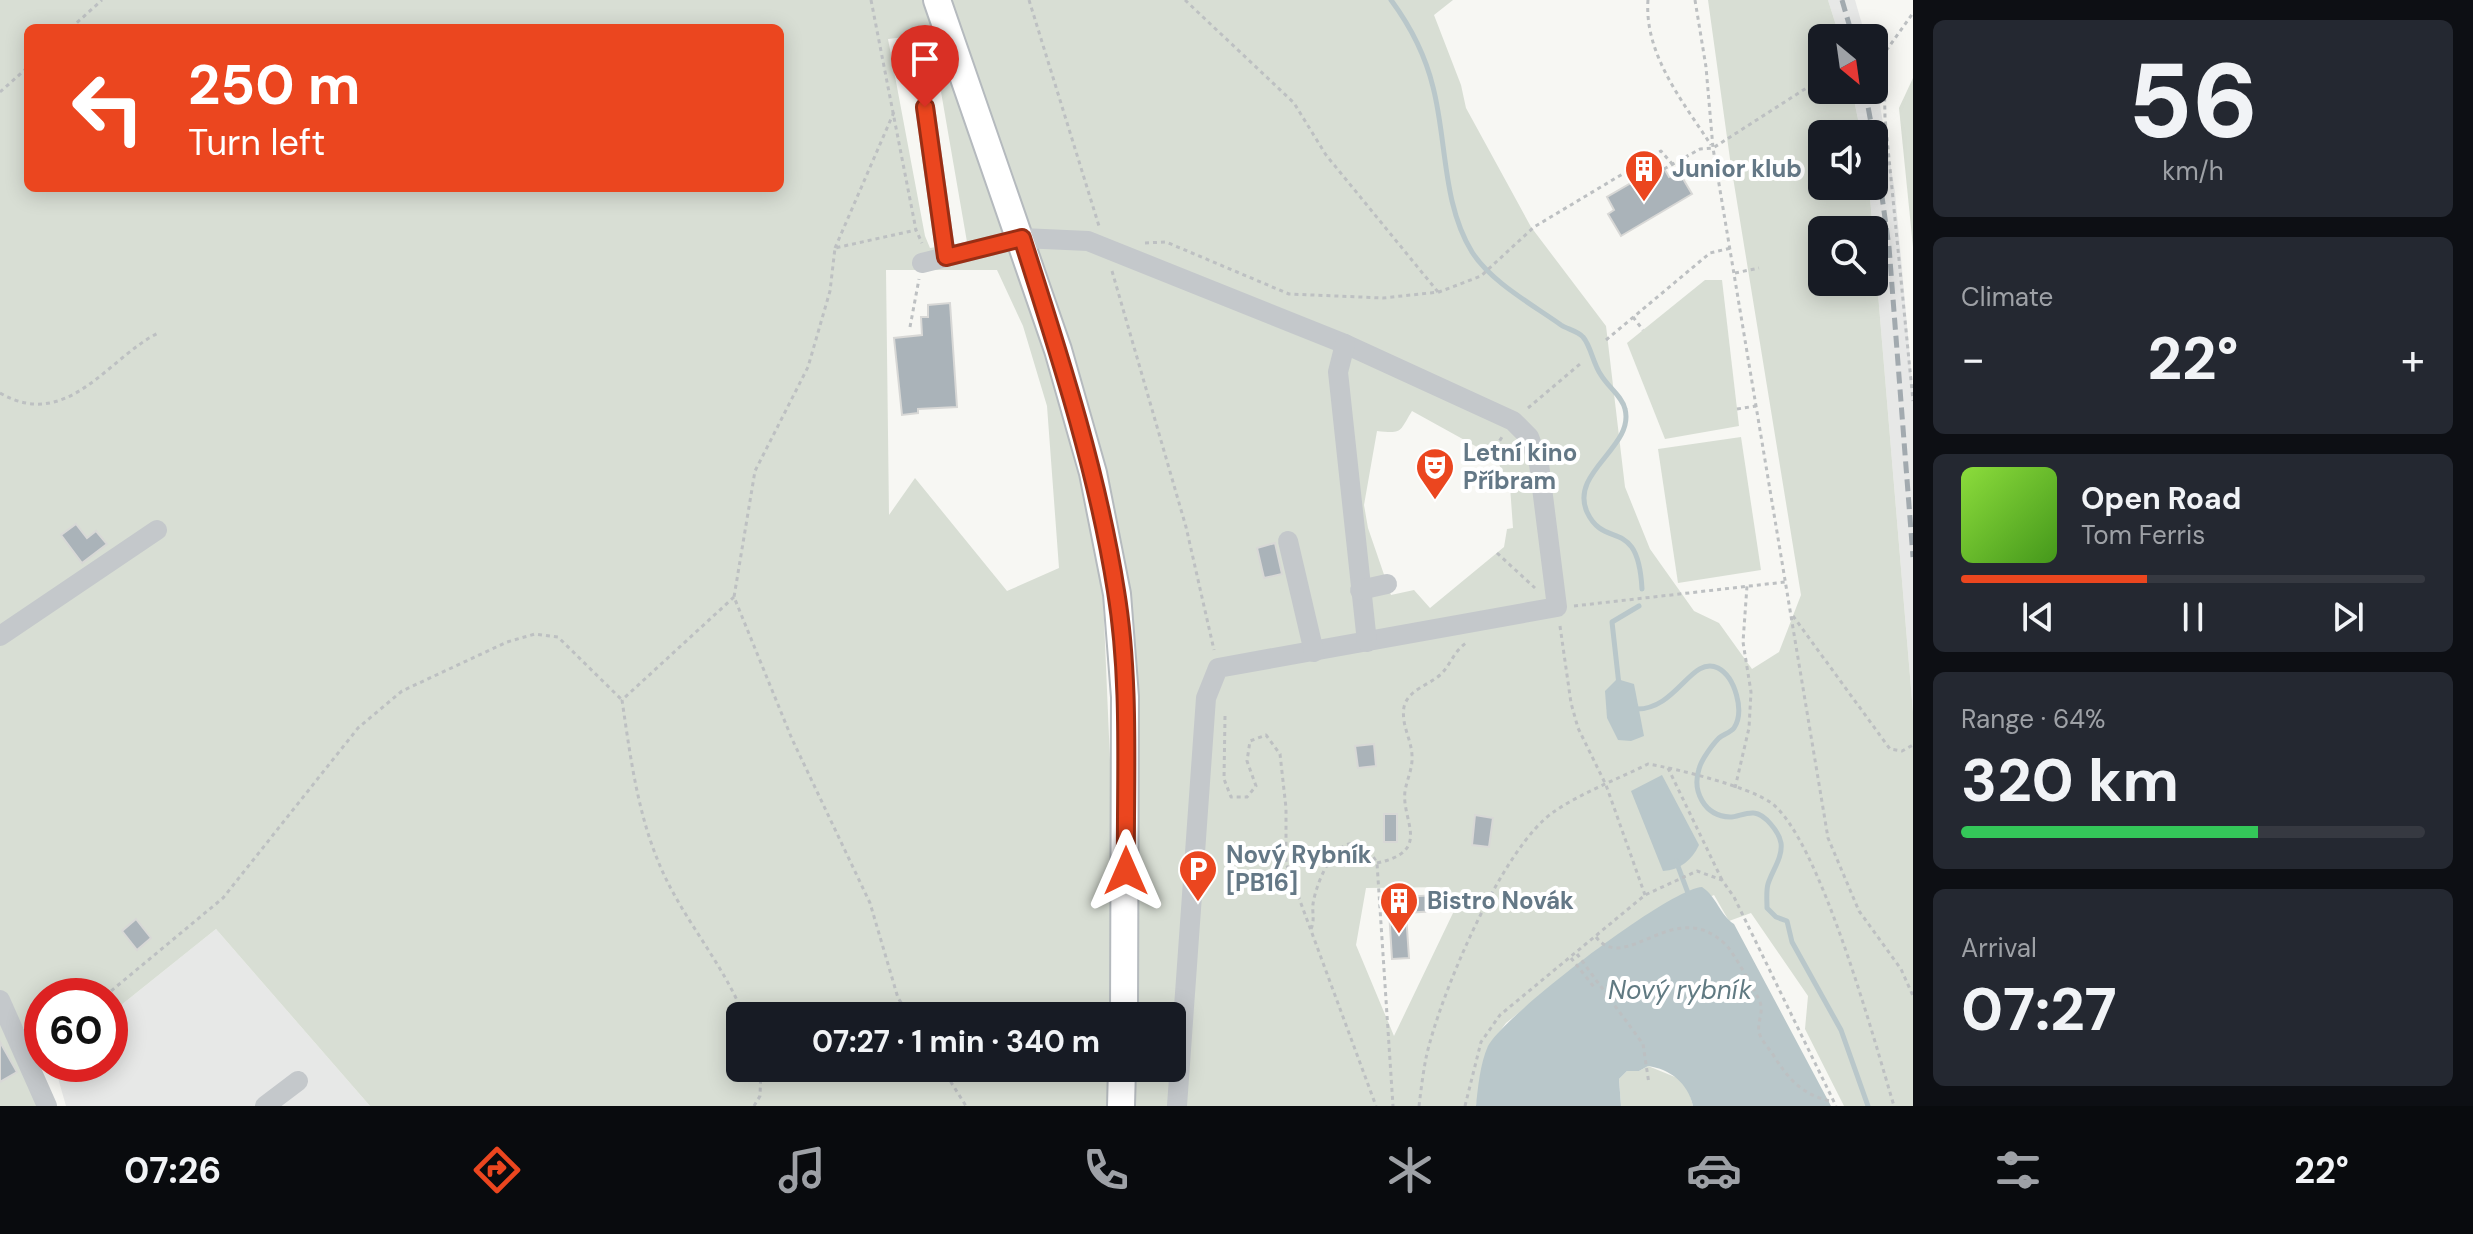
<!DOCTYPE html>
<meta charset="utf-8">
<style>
:root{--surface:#171b24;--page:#242831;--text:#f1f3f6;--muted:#9ea1a6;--line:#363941;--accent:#eb461f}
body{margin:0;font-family:"DM Sans",sans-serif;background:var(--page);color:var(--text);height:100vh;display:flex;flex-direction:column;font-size:30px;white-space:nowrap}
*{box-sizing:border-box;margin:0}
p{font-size:26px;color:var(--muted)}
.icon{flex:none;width:44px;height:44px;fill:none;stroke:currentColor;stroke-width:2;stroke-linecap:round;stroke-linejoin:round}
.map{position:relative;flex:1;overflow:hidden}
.details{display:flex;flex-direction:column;gap:20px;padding:20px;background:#0d0f14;width:560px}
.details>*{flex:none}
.guide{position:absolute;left:24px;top:24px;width:760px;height:168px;border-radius:12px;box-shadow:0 4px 20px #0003;background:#eb461f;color:#fff;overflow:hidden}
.needle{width:52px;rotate:151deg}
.tools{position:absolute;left:1808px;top:24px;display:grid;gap:16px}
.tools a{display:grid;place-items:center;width:80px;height:80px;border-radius:12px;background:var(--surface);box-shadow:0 4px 20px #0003;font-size:40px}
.speed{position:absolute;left:24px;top:978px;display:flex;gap:16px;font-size:40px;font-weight:700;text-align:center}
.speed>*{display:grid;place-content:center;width:104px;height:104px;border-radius:50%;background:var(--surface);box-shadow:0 4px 20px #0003;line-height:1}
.speed .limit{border:12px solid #d22;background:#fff;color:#111}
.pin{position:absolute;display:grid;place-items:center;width:68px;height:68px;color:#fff;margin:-82px -34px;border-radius:50% 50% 50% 0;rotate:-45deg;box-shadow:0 0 8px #0007}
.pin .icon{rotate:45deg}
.me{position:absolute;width:88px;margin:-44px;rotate:0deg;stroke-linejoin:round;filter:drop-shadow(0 0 6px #0008)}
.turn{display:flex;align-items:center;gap:28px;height:168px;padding:0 32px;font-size:36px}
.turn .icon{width:104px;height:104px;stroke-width:2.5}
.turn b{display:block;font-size:56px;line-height:68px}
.big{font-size:60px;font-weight:700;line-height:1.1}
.details .tile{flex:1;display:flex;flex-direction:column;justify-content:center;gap:12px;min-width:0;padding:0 28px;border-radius:12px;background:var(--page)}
.details .dial{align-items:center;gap:0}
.dial b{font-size:104px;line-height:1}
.song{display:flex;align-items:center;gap:24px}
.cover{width:96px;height:96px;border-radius:12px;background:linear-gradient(135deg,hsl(90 70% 55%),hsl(100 70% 35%))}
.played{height:8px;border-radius:4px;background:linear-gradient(90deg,var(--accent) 40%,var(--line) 40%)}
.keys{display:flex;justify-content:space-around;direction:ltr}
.heat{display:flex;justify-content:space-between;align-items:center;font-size:44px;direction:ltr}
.charge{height:12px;border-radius:6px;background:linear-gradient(90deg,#34c759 64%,var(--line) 0)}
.trip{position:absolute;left:726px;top:1002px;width:460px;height:80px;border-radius:12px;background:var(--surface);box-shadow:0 4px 20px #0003;font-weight:700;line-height:80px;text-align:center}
.tab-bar{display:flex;height:128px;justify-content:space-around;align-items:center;background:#090b0e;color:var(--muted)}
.tab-bar .icon{width:56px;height:56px}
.tab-bar .active{color:var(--accent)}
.tab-bar b{font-size:36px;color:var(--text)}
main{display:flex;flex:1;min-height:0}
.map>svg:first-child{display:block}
.built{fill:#e7e8e7}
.green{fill:#d8ded4;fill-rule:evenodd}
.water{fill:#b9c7ca}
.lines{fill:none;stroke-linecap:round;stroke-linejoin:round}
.stream{stroke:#b9c7ca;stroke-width:5}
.building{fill:#aab3b9;stroke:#d8d8d6;stroke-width:2}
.major-casing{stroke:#b5babe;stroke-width:30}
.path{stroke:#bdc0c2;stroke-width:3;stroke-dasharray:4 4;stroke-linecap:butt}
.minor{stroke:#c4c8cb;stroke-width:20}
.major{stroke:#fff;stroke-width:26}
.rail{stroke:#a2aaaf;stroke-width:5;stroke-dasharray:12 6;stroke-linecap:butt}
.route-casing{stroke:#992e14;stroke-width:20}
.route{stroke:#eb461f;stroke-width:14}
.labels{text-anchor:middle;stroke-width:8;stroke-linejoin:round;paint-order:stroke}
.poi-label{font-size:24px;font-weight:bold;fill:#647886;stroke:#fff;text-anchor:start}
.water-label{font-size:26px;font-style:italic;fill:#607a82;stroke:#fff}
</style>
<main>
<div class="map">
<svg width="1913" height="1106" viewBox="0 0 1913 1106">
<rect width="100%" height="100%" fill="#f7f7f3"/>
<g class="built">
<path d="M1828 0H1855L1866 38H1840Z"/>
<path d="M1874 71 1895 192 1913 391V712L1869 186H1874V134H1861L1852 90H1874Z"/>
<path d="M216 929 370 1106H66L54 1064H110V1014Z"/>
</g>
<g class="green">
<path d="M0 0H922L1045 354 1080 476 1103 596 1112 807 1110 1016H740V1068H1108L1107 1106H370L216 929 110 1014V996H42V1049L16 1020 0 993ZM28 28H780V188H28ZM931 34 967 242 930 248 925 236 888 39ZM886 270H997L1023 326 1047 406 1059 568 1007 591 915 478 889 515Z"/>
<path d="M952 0H1453L1434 15 1461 85 1466 108 1531 227 1606 326 1625 487 1650 549 1694 611 1719 623 1752 669 1779 652 1801 595 1730 159 1708 0H1828L1840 38H1822V90H1852L1861 134H1822V186H1869L1913 712V1106H1844L1805 1029 1808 996 1751 913 1729 921 1714 895 1603 946 1506 1023 1489 1046 1476 1106H1135L1136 1068H1172V1016H1138L1139 697 1131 592 1107 470 1071 346ZM1822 230H1874V282H1822ZM1412 411 1497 458 1502 472H1509L1513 528 1507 529 1504 547 1430 608 1414 590 1391 595 1368 528 1364 505 1377 431C1403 434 1399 432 1412 411ZM1449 887 1453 913 1394 1036 1356 945 1366 888Z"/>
<path d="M1913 78V247L1899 108Z"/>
<path d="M1705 280H1722L1739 426 1665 439 1627 343Z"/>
<path d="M1741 437 1761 570 1678 583 1658 449Z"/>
<path d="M0 1002 47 1106H0Z"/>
<path d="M1648 1066 1680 1079 1688 1088 1693 1106H1621L1619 1079 1627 1071H1639Z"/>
</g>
<g class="water">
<path d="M1617 679 1634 684 1644 736 1631 741 1618 740 1607 718 1605 691Z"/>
<path d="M1662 775 1699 845C1692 860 1680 870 1663 871L1631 791Z"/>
<path d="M1702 887C1717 897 1720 915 1734 924L1831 1106H1693C1688 1083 1670 1069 1648 1066L1639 1071H1627L1619 1079 1621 1106H1476C1478 1087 1480 1064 1488 1046 1504 1015 1670 888 1702 887Z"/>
</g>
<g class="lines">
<g class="stream">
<path d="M1391 0C1411 27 1425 54 1433 87 1447 141 1442 203 1472 252 1491 282 1533 305 1561 325 1567 329 1578 331 1583 337 1591 346 1593 364 1601 375 1608 387 1622 396 1625 409 1635 447 1569 472 1587 512 1605 551 1638 515 1642 589"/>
<path d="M1619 685 1612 622 1639 606"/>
<path d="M1636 709C1677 710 1691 655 1718 668 1735 677 1745 711 1734 728 1730 733 1724 734 1719 738 1713 744 1701 760 1699 769 1692 791 1704 816 1730 817 1737 817 1746 812 1754 813 1765 814 1779 832 1781 843 1783 857 1772 871 1768 884 1766 891 1767 900 1767 908L1776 917 1787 921 1792 942 1841 1030 1868 1106"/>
<path d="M1676 861 1688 893"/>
</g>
</g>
<g class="building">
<path d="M1662 165 1669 177 1679 172 1692 194 1621 236 1608 214 1614 210 1607 197Z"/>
<path d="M950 303 957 407 918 409V413L902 415 894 338 922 335 921 317H928V305Z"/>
<path d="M76 524 87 538 96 531 107 544 82 563 61 535Z"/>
<path d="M1275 543 1282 574 1264 578 1257 548Z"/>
<path d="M1374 744 1376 766 1358 768 1355 746Z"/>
<rect x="1384" y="814" width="13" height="28"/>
<path d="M1475 815 1493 818 1489 847 1472 845Z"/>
<path d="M1405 892 1406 897 1449 894 1450 910 1406 913 1409 958 1392 959 1388 894Z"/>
<path d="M136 919 151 938 137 950 122 931Z"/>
<path d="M0 1042 17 1072 0 1082Z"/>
</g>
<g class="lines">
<defs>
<g id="major">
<path d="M937 0 1058 350 1093 473 1117 594 1125 697 1124 1016"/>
<path d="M1121 1106 1122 1068"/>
</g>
</defs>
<use href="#major" class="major-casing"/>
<g class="path">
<path d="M871 0 916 230 922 243"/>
<path d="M1029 0 1099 226"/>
<path d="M1185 0 1294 103 1326 155 1438 292"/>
<path d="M1648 0C1644 54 1683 102 1711 145"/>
<path d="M1695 0 1706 67 1713 148 1828 838 1859 911 1901 969 1913 996"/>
<path d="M71 28 102 0"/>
<path d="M1881 58 1884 67 1885 118 1913 401"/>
<path d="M1874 59 1881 58 1913 13"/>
<path d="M0 92 28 67"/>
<path d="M1664 169 1700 149 1713 148 1822 78"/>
<path d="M1145 243 1166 242 1289 294 1383 298 1439 292 1481 276 1534 227 1661 151 1673 165"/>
<path d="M835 248 894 112"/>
<path d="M1112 271 1186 527 1214 650"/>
<path d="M1735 273 1759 268"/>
<path d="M1633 317 1643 330"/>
<path d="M910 327 919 279"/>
<path d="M1606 340 1710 253 1731 248"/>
<path d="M0 393C67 432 108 358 158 333"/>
<path d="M1528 408 1580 364"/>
<path d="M1737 409 1756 406"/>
<path d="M1491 454 1502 437"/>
<path d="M1497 553 1535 588"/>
<path d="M734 597 622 700C630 754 637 810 658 861 680 916 722 961 744 1016"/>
<path d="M1574 606 1785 582"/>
<path d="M1793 616 1890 749 1902 751 1913 745"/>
<path d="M1560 626 1571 703 1578 728 1606 785 1645 895"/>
<path d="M1225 716 1224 779 1231 797H1247L1256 786 1247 761 1250 741 1266 735 1280 754 1286 808V863L1376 1106"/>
<path d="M1668 768 1722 880"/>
<path d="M1735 788 1749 728 1751 692 1743 642 1747 586"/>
<path d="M1377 863C1433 851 1401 821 1405 791 1407 779 1413 768 1412 755 1411 738 1401 725 1404 707 1408 690 1427 686 1440 675 1451 665 1453 652 1466 643"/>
<path d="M1311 929C1315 920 1312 913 1313 904 1318 872 1349 812 1377 863L1393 1106"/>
<path d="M1596 937C1626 976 1675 894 1726 945 1732 950 1757 994 1760 1002 1764 1012 1757 1022 1759 1032 1761 1040 1767 1046 1772 1053 1787 1077 1800 1094 1830 1101"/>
<path d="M1577 954 1643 1044 1649 1084"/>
<path d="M1571 958 1594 987"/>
<path d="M105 996 223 898 358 728 402 691 507 642 535 634 558 637 622 700"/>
<path d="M910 1016 898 998 870 903 792 739 734 597 755 471 808 367 830 291 835 248 916 230"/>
<path d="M942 1068 966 1106"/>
<path d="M754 1106 760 1096 761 1068"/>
<path d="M1419 1106C1421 1090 1423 1073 1426 1058 1439 997 1503 845 1555 811 1583 792 1618 779 1648 764 1678 769 1746 786 1770 802 1819 836 1875 1043 1894 1106"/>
<path d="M1465 1106 1481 1042 1500 1015 1645 895 1697 871 1722 880 1734 897 1836 1106"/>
</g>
<g class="minor">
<path d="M925 107 946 257"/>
<path d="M922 263 1022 238 1088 241 1345 344 1513 421 1529 437 1539 464 1557 607 1218 668 1206 698 1177 1106"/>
<path d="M1345 344 1338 372 1367 642"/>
<path d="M1288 541 1314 652"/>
<path d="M1360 590 1387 584"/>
<path d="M0 636 157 530"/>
<path d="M0 1000 47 1106"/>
<path d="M265 1106 298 1081"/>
</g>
<use href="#major" class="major"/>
<g class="rail">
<path d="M1842 0 1853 38"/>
<path d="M1865 90 1873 134"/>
<path d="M1874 139 1889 247 1913 557"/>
</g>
</g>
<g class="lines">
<defs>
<path id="route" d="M925 107 946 257 1022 238C1059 354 1097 470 1116 591 1131 682 1125 778 1126 871"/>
</defs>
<use href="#route" class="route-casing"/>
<use href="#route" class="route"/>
</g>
<defs>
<symbol id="building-pin" viewBox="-11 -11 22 30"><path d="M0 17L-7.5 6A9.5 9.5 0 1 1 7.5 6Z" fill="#eb461f" stroke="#fff"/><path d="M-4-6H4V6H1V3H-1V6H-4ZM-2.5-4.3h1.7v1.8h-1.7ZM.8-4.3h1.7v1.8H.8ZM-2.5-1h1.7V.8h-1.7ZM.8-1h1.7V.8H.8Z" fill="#fff"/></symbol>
<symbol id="theatre-pin" viewBox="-11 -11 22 30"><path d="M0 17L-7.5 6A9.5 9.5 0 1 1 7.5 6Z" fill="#eb461f" stroke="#fff"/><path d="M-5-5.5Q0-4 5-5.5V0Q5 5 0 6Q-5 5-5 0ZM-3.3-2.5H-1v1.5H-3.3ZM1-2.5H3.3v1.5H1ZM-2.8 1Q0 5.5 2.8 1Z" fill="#fff"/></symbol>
<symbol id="parking-pin" viewBox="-11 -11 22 30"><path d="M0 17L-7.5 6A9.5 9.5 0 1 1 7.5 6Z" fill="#eb461f" stroke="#fff"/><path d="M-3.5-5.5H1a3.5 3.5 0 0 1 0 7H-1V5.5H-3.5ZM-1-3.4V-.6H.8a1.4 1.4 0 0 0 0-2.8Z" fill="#fff"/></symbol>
</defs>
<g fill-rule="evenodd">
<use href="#building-pin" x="1622" y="147" width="44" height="60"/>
<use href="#theatre-pin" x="1413" y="445" width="44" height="60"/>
<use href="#parking-pin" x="1176" y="847" width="44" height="60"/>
<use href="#building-pin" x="1377" y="879" width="44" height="60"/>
</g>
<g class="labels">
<g class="poi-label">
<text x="1672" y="177">Junior klub</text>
<text x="1463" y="461">Letní kino<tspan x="1463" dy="28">Příbram</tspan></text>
<text x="1226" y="863">Nový Rybník<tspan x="1226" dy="28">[PB16]</tspan></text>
<text x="1427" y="909">Bistro Novák</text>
</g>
<g class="water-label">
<text x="1680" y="999">Nový rybník</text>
</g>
</g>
</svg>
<div class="tools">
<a><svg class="needle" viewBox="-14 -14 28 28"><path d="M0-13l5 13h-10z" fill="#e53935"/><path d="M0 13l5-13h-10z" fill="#9ea1a6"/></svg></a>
<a><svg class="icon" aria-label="sound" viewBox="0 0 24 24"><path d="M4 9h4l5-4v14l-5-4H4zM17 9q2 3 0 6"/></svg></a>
<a><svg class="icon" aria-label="search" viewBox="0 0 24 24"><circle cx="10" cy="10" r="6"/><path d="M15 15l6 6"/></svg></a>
</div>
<div class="speed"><div class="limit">60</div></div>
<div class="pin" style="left:925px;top:107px;background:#d93025"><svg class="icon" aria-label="arrive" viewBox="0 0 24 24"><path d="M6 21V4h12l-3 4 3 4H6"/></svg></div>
<svg class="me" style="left:1126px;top:871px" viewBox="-20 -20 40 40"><path d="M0-17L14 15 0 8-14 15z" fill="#eb461f" stroke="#fff" stroke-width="4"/></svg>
<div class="trip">07:27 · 1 min · 340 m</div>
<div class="guide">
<div class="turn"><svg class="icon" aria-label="left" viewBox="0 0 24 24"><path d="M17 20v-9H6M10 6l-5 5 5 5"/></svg><div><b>250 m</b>Turn left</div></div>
</div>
</div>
<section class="details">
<div class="tile dial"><b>56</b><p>km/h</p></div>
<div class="tile"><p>Climate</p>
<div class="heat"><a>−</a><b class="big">22°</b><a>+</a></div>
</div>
<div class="tile">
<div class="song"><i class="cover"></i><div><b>Open Road</b><p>Tom Ferris</p></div></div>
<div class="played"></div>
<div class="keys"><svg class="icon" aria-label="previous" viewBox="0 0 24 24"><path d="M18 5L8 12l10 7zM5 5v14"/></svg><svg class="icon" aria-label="pause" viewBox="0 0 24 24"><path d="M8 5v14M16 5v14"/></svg><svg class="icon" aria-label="next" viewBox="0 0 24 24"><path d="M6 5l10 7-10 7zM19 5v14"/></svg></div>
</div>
<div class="tile"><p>Range · 64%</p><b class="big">320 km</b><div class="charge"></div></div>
<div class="tile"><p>Arrival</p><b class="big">07:27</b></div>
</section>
</main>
<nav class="tab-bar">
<b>07:26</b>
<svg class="icon active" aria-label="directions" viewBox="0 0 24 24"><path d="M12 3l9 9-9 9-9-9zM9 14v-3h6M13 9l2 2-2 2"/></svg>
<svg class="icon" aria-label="music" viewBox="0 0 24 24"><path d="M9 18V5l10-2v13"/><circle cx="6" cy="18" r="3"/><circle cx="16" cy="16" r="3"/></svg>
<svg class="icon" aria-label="phone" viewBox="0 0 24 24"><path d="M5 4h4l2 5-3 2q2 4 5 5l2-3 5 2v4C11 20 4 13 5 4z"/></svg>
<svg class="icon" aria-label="climate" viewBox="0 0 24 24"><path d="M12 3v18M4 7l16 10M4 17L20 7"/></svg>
<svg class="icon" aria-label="car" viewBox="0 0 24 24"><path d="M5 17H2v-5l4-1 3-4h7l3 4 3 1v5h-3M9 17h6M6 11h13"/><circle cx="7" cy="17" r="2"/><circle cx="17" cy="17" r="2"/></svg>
<svg class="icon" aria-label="filters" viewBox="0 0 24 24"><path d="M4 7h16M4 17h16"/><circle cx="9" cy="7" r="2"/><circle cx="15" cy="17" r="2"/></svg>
<b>22°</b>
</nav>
